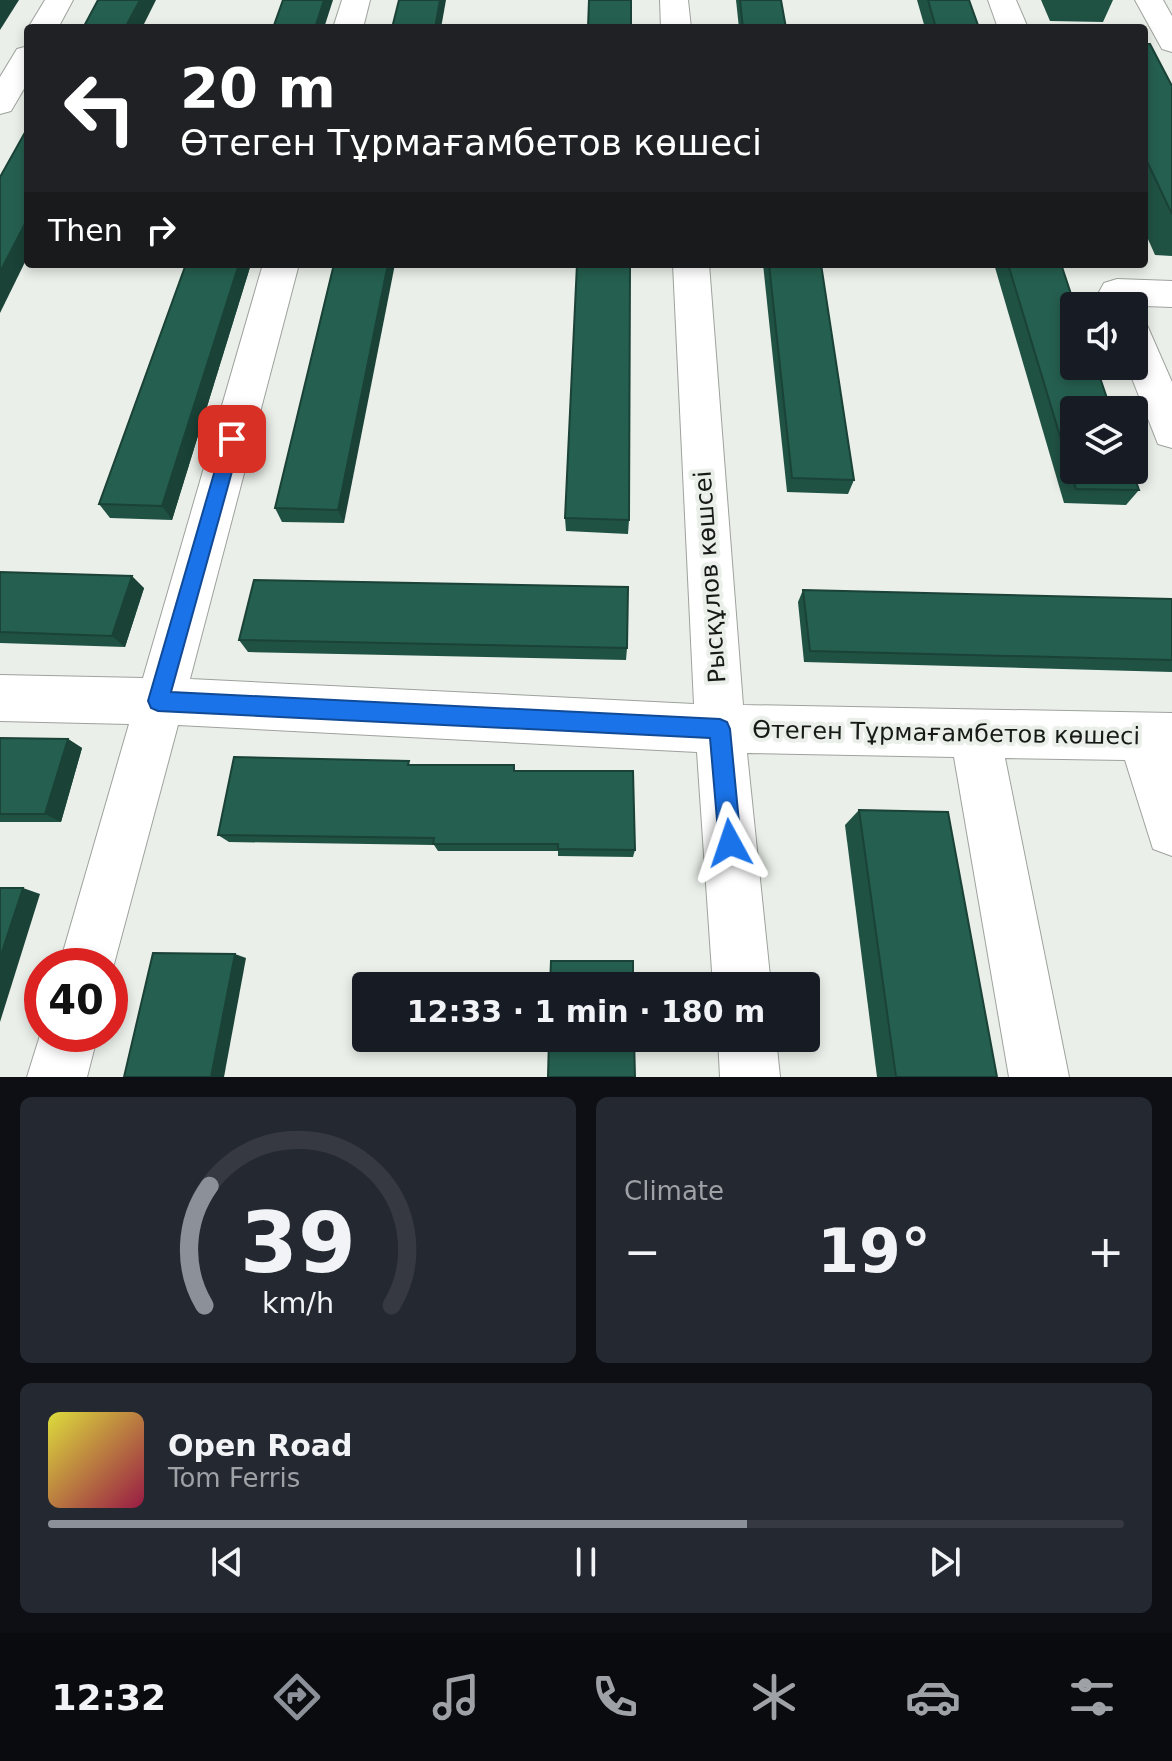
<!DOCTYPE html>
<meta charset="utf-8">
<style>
:root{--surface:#171b24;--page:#242831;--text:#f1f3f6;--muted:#9ea1a6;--line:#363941;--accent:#8c9099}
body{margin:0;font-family:"DejaVu Sans",sans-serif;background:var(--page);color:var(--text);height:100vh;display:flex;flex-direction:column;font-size:30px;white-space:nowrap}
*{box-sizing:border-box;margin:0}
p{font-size:26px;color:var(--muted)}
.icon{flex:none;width:44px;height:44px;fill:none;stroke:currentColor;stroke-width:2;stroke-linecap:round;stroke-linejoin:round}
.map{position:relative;height:1077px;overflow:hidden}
.details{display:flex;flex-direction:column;gap:20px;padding:20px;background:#0d0f14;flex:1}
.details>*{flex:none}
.top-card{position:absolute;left:24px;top:24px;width:1124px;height:244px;border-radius:8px;box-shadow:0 4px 12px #0003;background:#202124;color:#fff;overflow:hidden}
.controls{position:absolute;left:1060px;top:292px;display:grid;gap:16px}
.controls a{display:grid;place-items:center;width:88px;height:88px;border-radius:8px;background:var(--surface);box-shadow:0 4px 12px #0003;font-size:40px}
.speed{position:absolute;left:24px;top:948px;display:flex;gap:16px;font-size:40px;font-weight:700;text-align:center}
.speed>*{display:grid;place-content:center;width:104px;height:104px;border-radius:50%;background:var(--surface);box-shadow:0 4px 12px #0003;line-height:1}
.speed .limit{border:12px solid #d22;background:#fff;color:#111}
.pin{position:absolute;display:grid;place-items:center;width:68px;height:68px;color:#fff;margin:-34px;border-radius:16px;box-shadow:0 4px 12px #0006}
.me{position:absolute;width:88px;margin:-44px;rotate:355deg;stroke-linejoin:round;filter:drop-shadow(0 0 6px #0008)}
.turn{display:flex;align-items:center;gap:28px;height:168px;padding:0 24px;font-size:36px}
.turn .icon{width:104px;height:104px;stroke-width:2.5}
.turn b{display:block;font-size:56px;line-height:68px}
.then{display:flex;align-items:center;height:76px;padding:0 24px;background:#0003;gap:16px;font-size:30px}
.big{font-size:60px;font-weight:800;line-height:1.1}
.details .tile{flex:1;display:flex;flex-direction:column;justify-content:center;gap:12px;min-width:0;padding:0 28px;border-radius:12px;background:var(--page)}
.details .dial{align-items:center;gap:0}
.dial svg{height:208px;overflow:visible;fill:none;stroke:var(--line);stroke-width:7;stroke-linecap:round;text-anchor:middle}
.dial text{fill:var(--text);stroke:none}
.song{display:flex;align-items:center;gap:24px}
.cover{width:96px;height:96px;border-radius:12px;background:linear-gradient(135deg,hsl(60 70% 55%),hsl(340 70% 35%))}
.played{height:8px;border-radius:4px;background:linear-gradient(90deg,var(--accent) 65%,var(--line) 65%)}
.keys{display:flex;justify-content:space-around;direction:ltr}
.heat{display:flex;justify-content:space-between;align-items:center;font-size:44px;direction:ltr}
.details .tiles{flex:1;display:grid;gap:20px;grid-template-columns:1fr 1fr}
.tile:last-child{grid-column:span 2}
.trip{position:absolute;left:352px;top:972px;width:468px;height:80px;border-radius:8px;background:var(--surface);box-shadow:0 4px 12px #0003;font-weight:800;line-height:80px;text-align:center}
.dock{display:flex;height:128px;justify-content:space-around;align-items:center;background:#090b0e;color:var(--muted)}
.dock .icon{width:56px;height:56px}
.dock .current{color:var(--accent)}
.dock b{font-size:36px;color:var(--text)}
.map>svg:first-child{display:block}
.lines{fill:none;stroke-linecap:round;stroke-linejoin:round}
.minor-casing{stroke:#9ea29d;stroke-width:2}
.minor{fill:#fff;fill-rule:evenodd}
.wall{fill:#205244}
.shaded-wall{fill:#1a4237}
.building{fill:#255f4f;stroke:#1a4237;stroke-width:2}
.route{fill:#1a73e8;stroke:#114b97;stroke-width:2}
.labels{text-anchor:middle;stroke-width:8;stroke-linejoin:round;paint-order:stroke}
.street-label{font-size:24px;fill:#181a18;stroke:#eaefe9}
</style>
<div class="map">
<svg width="1172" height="1077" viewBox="0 0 1172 1077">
<rect width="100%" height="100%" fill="#eaefe9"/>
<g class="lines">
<defs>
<g id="minor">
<path d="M45 0H73L58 28H28Z"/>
<path d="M342 0H370L363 28H333Z"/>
<path d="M660 0H688L691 28H661Z"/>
<path d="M988 0H1016L1028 28H998Z"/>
<path d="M1135 0H1163L1172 16V52L1162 49Z"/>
<path d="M28 46V82L11 111 0 114V77L17 49Z"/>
<path d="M263 264H299L190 679 694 704 673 264H709L743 705 1172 713V856L1153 849 1125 760 1005 758 1069 1077H1009L954 757 747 753 771 986H713L697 752 178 725 110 979V966H59L129 724 0 721V675L143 678Z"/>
<path d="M1117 279 1172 281V307L1117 305 1104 301 1099 292 1104 283Z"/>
<path d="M1134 321 1147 325 1172 382V448L1158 444 1127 366H1134Z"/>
<path d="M42 1029V1034H98L87 1077H27Z"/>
<path d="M718 1038H776L780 1077H720Z"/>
</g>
</defs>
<use href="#minor" class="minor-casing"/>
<use href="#minor" class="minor"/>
</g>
<g class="wall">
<path d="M736 0H781L786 28H739Z"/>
<path d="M917 0H969L979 28H925Z"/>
<path d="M1041 0H1113L1103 22 1050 21Z"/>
<path d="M1144 44 1172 86V256L1155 255 1144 230Z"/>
<path d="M186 264H251L172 520 110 518 99 504Z"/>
<path d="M334 264 344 523 282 522 275 508Z"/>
<path d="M763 264H821L854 480 848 494 787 492Z"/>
<path d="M994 264H1061L1139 490 1126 505 1064 503Z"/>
<path d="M565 518 629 520 628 534 566 531Z"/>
<path d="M0 572 144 588 125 647 0 643Z"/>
<path d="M803 590 1172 599V672L804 662 798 602Z"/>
<path d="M239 640 627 648 626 660 248 652Z"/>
<path d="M0 738 68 739 82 748 61 822H0Z"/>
<path d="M411 765H514L515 771 635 850 633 857 558 856V851H438L434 845 229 842 218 835Z"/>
<path d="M859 810 997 1077H877L845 825Z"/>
</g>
<g class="shaded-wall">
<path d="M0 0H19L0 30Z"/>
<path d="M140 0H156L142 28H125Z"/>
<path d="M324 0H333L324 28H315Z"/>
<path d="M440 0H446L441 28H435Z"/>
<path d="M28 218V256L0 313V272Z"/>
<path d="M239 264H251L172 520 162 506Z"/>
<path d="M388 264H395L344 523 338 510Z"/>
<path d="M132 576 144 588 125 647 112 636Z"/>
<path d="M68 739 82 748 61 822 45 814Z"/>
<path d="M23 888 40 894 0 1022V958Z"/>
<path d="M235 954 246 958 224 1077H211Z"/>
</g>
<g class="building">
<path d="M98 0H140L125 28H83Z"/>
<path d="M283 0H324L315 28H273Z"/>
<path d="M399 0H440L435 28H392Z"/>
<path d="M589 0H631V28H588Z"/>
<path d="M740 0H781L786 28H743Z"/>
<path d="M928 0H969L979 28H936Z"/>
<path d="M1144 44H1150L1172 86V214L1144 155Z"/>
<path d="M28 127V218L0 272V177Z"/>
<path d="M186 264H239L162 506 99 504Z"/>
<path d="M334 264H388L338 510 275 508Z"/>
<path d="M577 264H630L629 520 565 518Z"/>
<path d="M769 264H821L854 480 792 478Z"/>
<path d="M1008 264H1061L1075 306H1074V366H1096L1111 410H1074V470H1132L1139 490 1076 489Z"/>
<path d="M0 572 132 576 112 636 0 632Z"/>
<path d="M254 580 628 587 627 648 239 640Z"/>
<path d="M803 590 1172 599V660L810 651Z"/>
<path d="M0 738 68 739 45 814H0Z"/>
<path d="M234 757 409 761 408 765H514V771H633L635 850 558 849V844H433L434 838 218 835Z"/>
<path d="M859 810 948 812 997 1077H896Z"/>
<path d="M0 888H23L0 958Z"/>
<path d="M153 953 235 954 211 1077H124Z"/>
<path d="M551 961H633V986H550Z"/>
<path d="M549 1038H634L635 1077H548Z"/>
</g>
<path class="route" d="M232 432 241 439 171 692 720 719 727 722 730 729 741 843 738 851 730 854 722 851 719 843 710 738 158 711 151 708 148 701 224 439Z"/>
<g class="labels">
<g class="street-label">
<text transform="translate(710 577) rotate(-94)" y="8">Рысқұлов көшсеі</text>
<text transform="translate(946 733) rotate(1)" y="8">Өтеген Тұрмағамбетов көшесі</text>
</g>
</g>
</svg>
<div class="controls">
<a><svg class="icon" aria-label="sound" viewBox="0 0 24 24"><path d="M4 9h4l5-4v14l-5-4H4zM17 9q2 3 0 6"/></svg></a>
<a><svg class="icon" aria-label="layers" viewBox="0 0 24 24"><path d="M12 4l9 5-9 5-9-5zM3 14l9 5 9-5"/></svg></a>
</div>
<div class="speed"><div class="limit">40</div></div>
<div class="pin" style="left:232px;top:439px;background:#d93025"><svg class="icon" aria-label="arrive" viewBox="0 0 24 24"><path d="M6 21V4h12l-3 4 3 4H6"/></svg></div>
<svg class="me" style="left:730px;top:843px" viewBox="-20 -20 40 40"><path d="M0-17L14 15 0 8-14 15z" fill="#1a73e8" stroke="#fff" stroke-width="4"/></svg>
<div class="trip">12:33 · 1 min · 180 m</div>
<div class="top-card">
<div class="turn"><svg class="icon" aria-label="left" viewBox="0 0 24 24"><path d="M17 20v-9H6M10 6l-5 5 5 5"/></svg><div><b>20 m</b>Өтеген Тұрмағамбетов көшесі</div></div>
<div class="then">Then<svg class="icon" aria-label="right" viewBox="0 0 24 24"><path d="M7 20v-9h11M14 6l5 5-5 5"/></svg></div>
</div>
</div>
<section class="details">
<div class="tiles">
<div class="tile dial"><svg viewBox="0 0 100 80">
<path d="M14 69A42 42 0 1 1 86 69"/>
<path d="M14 69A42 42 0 0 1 16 23" stroke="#8c9099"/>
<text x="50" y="56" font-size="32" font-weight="700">39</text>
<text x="50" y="72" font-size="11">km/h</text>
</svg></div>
<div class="tile"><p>Climate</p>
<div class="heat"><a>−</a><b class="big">19°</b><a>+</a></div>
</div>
<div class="tile">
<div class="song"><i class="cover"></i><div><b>Open Road</b><p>Tom Ferris</p></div></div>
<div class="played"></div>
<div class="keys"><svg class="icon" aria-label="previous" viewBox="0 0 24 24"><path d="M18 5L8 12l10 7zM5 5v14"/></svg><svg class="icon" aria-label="pause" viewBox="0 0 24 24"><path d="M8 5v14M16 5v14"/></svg><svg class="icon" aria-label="next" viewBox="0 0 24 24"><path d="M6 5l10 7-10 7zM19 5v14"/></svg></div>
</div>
</div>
</section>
<nav class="dock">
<b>12:32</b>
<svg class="icon current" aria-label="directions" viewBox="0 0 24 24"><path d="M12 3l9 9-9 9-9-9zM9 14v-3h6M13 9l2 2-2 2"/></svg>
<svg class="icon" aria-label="music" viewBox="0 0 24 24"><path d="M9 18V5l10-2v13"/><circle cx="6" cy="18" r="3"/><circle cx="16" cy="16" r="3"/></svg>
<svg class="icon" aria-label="phone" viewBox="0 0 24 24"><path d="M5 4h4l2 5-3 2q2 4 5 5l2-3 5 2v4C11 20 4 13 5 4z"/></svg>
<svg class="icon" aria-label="climate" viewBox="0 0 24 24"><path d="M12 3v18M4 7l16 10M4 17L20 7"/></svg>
<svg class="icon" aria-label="car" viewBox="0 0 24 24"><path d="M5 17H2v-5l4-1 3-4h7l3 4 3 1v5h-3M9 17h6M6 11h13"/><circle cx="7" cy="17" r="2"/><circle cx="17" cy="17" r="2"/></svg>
<svg class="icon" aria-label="filters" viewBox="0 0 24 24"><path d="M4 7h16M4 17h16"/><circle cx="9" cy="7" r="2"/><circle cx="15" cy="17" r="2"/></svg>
</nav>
